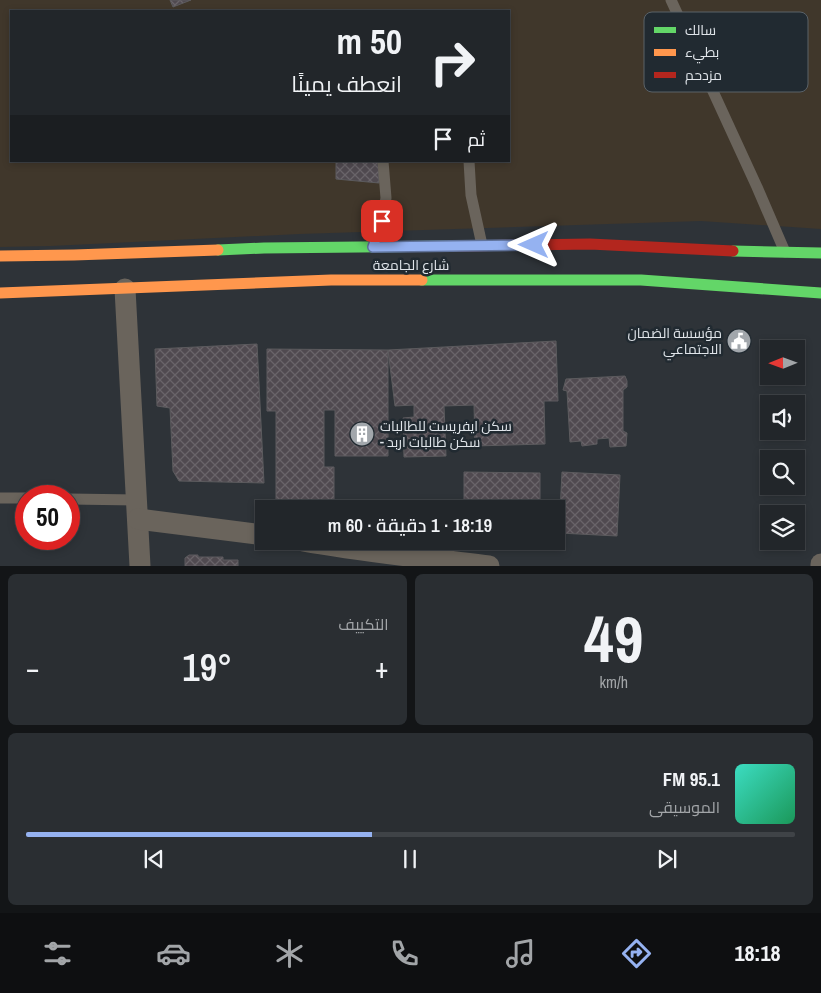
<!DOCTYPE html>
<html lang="ar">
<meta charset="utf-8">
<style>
:root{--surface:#22262a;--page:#2a2e32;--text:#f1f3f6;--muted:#a2a5a8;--line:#3f4347;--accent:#95b2f1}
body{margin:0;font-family:"Archivo Narrow",Cairo,sans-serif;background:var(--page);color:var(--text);direction:rtl;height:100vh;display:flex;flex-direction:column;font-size:19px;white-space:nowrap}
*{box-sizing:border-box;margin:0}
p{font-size:16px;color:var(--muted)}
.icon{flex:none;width:28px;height:28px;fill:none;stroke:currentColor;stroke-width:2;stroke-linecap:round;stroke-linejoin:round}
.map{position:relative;height:566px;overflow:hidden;direction:ltr}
.details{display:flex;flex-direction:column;gap:8px;padding:8px;background:#131517;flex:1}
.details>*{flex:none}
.guide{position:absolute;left:10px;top:10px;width:500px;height:152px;border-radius:0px;box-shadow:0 2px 8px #0003,0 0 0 1px var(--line);direction:rtl;background:#22262a;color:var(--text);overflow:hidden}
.needle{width:32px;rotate:269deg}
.controls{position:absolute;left:760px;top:340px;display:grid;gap:10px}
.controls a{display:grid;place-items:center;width:45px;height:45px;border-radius:0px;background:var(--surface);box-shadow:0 2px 8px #0003,0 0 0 1px var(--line);font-size:25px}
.speed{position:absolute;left:15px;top:485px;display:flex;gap:10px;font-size:25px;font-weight:700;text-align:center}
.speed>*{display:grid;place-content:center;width:65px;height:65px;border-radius:50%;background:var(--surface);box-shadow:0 2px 8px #0003,0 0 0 1px var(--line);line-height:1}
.speed .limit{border:8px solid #d22;background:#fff;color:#111}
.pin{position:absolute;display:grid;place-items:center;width:42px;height:42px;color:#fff;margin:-21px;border-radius:10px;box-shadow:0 2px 8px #0006}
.me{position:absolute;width:55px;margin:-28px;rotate:270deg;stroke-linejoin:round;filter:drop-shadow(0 0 4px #0008)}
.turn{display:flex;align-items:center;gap:18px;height:105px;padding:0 25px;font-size:22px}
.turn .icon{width:65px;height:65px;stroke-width:2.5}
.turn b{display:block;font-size:35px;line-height:42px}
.then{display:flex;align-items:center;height:48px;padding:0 25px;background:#0003;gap:10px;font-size:19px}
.big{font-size:38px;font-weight:600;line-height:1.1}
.details .tile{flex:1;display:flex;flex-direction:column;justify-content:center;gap:8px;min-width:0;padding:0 18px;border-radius:8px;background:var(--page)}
.details .dial{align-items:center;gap:0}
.dial b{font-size:65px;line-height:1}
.song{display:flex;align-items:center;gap:15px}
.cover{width:60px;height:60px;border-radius:8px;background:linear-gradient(135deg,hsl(170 70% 55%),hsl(150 70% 35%))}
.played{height:5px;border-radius:2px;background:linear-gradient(90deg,var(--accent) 45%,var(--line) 45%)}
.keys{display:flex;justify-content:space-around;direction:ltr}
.heat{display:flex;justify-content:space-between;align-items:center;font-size:28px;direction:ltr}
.details .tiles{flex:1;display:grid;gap:8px;grid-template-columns:1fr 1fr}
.tile:last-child{grid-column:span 2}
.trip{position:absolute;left:255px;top:500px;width:310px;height:50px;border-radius:0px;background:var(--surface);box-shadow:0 2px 8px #0003,0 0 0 1px var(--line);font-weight:600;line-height:50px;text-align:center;direction:rtl}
.tabs{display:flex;height:80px;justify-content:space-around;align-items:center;background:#0e0f11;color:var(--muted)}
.tabs .icon{width:35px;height:35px}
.tabs .on{color:var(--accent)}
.tabs b{font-size:22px;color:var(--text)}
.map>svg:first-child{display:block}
.education{fill:#40372b;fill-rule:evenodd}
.building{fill:url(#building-cross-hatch);stroke:#5c5b5e}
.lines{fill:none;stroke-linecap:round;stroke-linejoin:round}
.lane{stroke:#6a645c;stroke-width:11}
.street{stroke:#6a645c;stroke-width:21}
.fast{stroke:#63d668;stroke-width:11}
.slow{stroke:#ff974d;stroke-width:11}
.jam{stroke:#b3261e;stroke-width:11}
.route-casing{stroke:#61749d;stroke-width:12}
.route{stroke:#95b2f1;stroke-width:9}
.labels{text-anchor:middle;stroke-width:5;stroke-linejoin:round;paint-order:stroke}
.street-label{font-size:14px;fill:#e0e5ea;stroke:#212a31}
.poi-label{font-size:14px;fill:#e0e5ea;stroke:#212a31;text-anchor:end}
.key{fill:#212a31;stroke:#5a6268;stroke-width:1}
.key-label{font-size:14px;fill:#e0e5ea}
</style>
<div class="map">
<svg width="821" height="566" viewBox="0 0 821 566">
<defs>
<pattern id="building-cross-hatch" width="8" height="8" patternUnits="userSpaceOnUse" patternTransform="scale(1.25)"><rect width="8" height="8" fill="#504a50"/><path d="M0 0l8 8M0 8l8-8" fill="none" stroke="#696469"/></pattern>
</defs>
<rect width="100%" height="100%" fill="#2e3338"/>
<path class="education" d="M0 0H821V229L701 221 299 234 51 246 0 247ZM11 11H509V161H11Z"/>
<g class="building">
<path d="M170 0H191L173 7Z"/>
<path d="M336 161H378L379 183 336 179Z"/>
<path d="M556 341 558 401H544L545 444 475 446 474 405 444 406 446 456 404 457 403 418 414 417V405L395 406 388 350Z"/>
<path d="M257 344 264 483 179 481 173 471 170 408 157 406 155 349Z"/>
<path d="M267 349 388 350V456H335V410H324V467H334V508L276 507V411H267Z"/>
<path d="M625 376 627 381V387L623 390V431L627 433 626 446 610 447 609 438 597 439V444L582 446 581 441 570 442 567 391 563 390 566 379Z"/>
<path d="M464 472 540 473V509H464Z"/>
<path d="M562 472 620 475 617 536 559 533Z"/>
<path d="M189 555H198V557H223V560H238V566H185V558Z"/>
</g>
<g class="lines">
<g class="lane">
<path d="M671 0 757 187 785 252"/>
<path d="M469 161 471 195 482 245"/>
<path d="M373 247 382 221 386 198 383 161"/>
<path d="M0 498H26"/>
<path d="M69 499 137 500"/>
</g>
<g class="street">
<path d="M125 289 140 566"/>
<path d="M138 519 264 535"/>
<path d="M303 541C364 552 427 558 489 566"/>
<path d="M821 566V564"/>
</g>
<g class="fast">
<path d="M218 250 264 248 456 246"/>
<path d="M733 251 821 253"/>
<path d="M422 280H641L821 293"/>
</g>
<g class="slow">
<path d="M0 256 74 255 218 250"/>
<path d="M0 293 331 280H422"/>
</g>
<path class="jam" d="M456 246 590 244 733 251"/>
</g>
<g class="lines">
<defs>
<path id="route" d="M382 221 373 247 534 245"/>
</defs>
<use href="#route" class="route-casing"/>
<use href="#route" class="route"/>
</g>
<defs>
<symbol id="civic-disc" viewBox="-11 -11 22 22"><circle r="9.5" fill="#a2a7ac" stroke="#212a31"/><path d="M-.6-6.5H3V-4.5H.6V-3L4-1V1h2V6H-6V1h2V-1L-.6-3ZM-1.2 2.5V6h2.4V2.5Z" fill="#fff"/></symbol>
<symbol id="building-disc" viewBox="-11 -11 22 22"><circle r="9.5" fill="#a2a7ac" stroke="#212a31"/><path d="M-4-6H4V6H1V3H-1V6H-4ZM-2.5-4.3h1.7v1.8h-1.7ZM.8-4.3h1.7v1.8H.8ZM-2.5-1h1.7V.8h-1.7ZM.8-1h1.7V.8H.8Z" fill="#fff"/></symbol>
</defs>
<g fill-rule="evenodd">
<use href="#civic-disc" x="725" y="327" width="28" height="28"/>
<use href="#building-disc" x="348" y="420" width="28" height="28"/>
</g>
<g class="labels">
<g class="street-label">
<text x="411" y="270">شارع الجامعة</text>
</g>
<g class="poi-label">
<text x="722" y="338">مؤسسة الضمان<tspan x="722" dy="16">الاجتماعي</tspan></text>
<text x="380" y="431" text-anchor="start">سكن ايفريست للطالبات<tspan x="380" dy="16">- سكن طالبات اربد</tspan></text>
</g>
</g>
<rect x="644" y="12" width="164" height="80" rx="8" class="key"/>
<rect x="654" y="27" width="22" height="6" fill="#63d668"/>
<rect x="654" y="49" width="22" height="7" fill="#ff974d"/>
<rect x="654" y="72" width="22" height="6" fill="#b3261e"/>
<g class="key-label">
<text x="685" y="35">سالك</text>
<text x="685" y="57">بطيء</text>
<text x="685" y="80">مزدحم</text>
</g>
</svg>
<div class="controls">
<a><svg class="needle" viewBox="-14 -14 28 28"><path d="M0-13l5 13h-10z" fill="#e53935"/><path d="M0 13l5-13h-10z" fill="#a2a5a8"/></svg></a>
<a><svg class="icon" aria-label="sound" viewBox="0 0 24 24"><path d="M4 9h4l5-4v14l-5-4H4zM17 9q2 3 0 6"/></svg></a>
<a><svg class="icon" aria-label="search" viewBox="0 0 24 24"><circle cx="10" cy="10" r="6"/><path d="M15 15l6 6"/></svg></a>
<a><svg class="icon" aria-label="layers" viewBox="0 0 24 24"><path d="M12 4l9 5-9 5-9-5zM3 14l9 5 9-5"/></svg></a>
</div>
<div class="speed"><div class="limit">50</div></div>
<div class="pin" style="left:382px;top:221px;background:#d93025"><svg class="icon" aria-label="arrive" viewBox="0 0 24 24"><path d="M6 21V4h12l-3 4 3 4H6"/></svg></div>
<svg class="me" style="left:534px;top:245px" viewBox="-20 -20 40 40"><path d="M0-17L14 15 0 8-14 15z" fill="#95b2f1" stroke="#fff" stroke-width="4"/></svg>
<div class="trip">18:19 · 1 دقيقة · 60 m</div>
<div class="guide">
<div class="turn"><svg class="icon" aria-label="right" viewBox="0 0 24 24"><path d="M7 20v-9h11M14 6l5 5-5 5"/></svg><div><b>50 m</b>انعطف يمينًا</div></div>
<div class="then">ثم<svg class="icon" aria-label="arrive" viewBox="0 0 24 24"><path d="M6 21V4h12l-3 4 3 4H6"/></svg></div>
</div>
</div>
<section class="details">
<div class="tiles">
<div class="tile dial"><b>49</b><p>km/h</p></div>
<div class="tile"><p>التكييف</p>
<div class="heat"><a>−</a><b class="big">19°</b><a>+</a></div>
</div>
<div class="tile">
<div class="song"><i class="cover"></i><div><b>95.1 FM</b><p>الموسيقى</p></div></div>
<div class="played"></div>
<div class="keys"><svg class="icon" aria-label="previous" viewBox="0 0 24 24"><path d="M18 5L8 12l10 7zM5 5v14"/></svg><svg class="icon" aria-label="pause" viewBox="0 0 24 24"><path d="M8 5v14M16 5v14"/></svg><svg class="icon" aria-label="next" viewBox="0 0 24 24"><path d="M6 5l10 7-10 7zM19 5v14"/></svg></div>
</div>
</div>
</section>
<nav class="tabs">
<b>18:18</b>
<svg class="icon on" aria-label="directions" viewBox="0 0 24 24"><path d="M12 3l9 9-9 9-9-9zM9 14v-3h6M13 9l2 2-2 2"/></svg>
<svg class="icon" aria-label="music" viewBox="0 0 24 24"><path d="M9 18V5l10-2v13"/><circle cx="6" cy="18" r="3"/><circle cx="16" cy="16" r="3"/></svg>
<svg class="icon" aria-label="phone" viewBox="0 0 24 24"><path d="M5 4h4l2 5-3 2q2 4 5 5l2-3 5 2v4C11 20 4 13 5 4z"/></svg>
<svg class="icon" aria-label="climate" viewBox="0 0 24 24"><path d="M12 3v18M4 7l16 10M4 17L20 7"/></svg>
<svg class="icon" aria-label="car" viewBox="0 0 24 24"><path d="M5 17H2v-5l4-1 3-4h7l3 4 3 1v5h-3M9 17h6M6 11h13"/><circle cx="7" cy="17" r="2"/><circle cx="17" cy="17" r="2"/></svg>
<svg class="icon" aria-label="filters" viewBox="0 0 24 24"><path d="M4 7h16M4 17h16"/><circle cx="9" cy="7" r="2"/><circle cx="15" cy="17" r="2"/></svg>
</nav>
